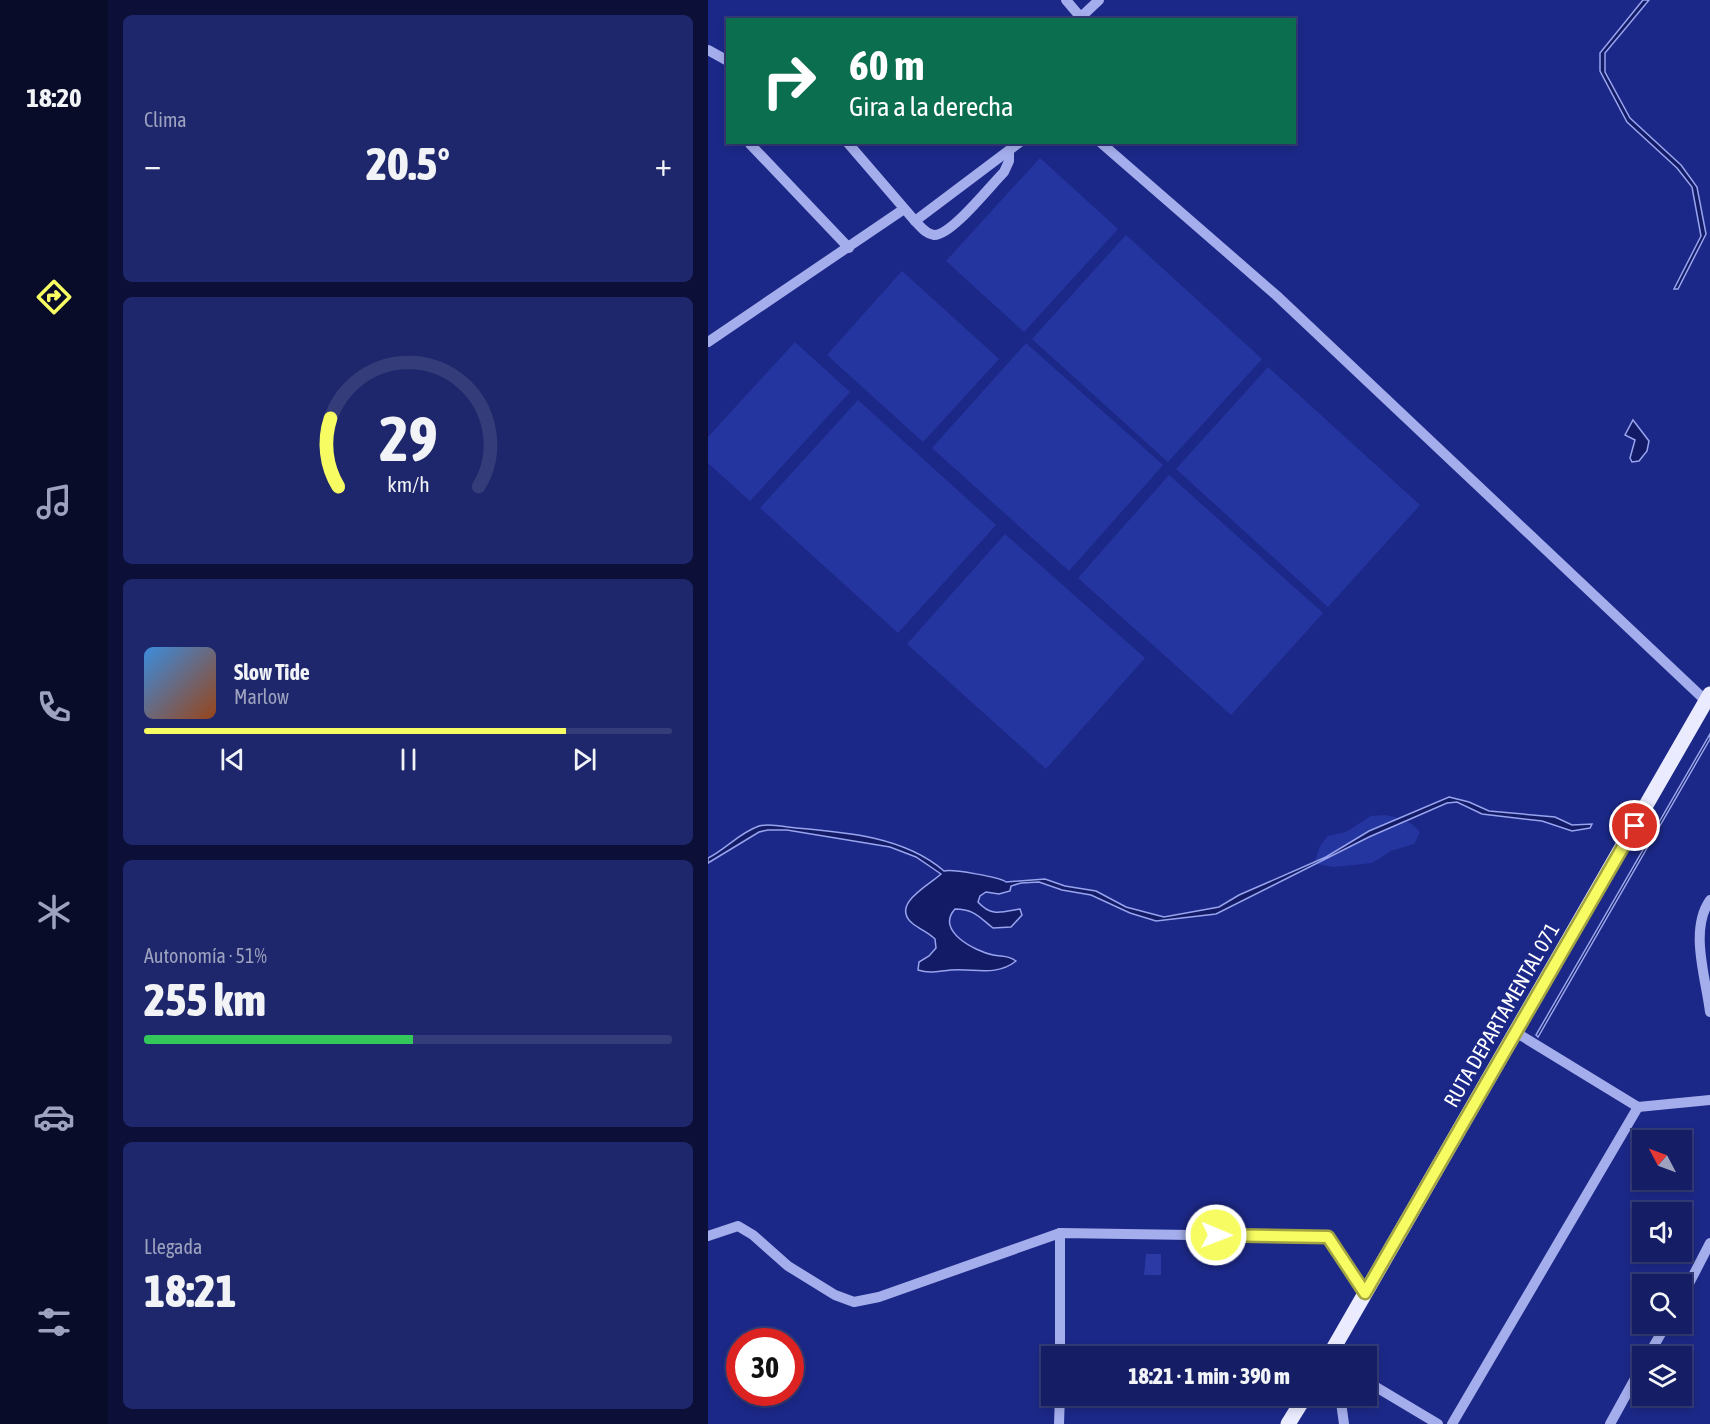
<!DOCTYPE html>
<html lang="es">
<meta charset="utf-8">
<style>
:root{--surface:#151e65;--page:#1e276b;--text:#f1f3f6;--muted:#9da2bf;--line:#343c79;--accent:#f7fc62}
body{margin:0;font-family:"Asap Condensed",sans-serif;background:var(--page);color:var(--text);height:100vh;display:flex;flex-direction:column;font-size:22px;white-space:nowrap}
*{box-sizing:border-box;margin:0}
p{font-size:20px;color:var(--muted)}
.icon{flex:none;width:33px;height:33px;fill:none;stroke:currentColor;stroke-width:2;stroke-linecap:round;stroke-linejoin:round}
.map{position:relative;flex:1;overflow:hidden}
.sheet{display:flex;flex-direction:column;gap:15px;padding:15px;background:#0c1038;width:600px}
.sheet>*{flex:none}
.top-card{position:absolute;left:18px;top:18px;width:570px;height:126px;border-radius:0px;box-shadow:0 3px 9px #0003,0 0 0 2px var(--line);background:#0b6e4f;color:#fff;overflow:hidden}
.needle{width:39px;rotate:311deg}
.buttons{position:absolute;left:924px;top:1130px;display:grid;gap:12px}
.buttons a{display:grid;place-items:center;width:60px;height:60px;border-radius:0px;background:var(--surface);box-shadow:0 3px 9px #0003,0 0 0 2px var(--line);font-size:30px}
.speed{position:absolute;left:18px;top:1328px;display:flex;gap:12px;font-size:30px;font-weight:700;text-align:center}
.speed>*{display:grid;place-content:center;width:78px;height:78px;border-radius:50%;background:var(--surface);box-shadow:0 3px 9px #0003,0 0 0 2px var(--line);line-height:1}
.speed .limit{border:9px solid #d22;background:#fff;color:#111}
.pin{position:absolute;display:grid;place-items:center;width:51px;height:51px;color:#fff;margin:-26px;border:3px solid #fff;border-radius:50%;box-shadow:0 2px 6px #0007}
.me{position:absolute;width:66px;margin:-33px;rotate:91deg;stroke-linejoin:round;filter:drop-shadow(0 0 4px #0008)}
.turn{display:flex;align-items:center;gap:21px;height:126px;padding:0 24px;font-size:27px}
.turn .icon{width:78px;height:78px;stroke-width:2.5}
.turn b{display:block;font-size:42px;line-height:51px}
.big{font-size:45px;font-weight:800;line-height:1.1}
.sheet .card{flex:1;display:flex;flex-direction:column;justify-content:center;gap:9px;min-width:0;padding:0 21px;border-radius:9px;background:var(--page)}
.sheet .dial{align-items:center;gap:0}
.dial svg{height:156px;overflow:visible;fill:none;stroke:var(--line);stroke-width:7;stroke-linecap:round;text-anchor:middle}
.dial text{fill:var(--text);stroke:none}
.song{display:flex;align-items:center;gap:18px}
.cover{width:72px;height:72px;border-radius:9px;background:linear-gradient(135deg,hsl(210 70% 55%),hsl(20 70% 35%))}
.played{height:6px;border-radius:3px;background:linear-gradient(90deg,var(--accent) 80%,var(--line) 80%)}
.keys{display:flex;justify-content:space-around;direction:ltr}
.heat{display:flex;justify-content:space-between;align-items:center;font-size:33px;direction:ltr}
.charge{height:9px;border-radius:4px;background:linear-gradient(90deg,#34c759 51%,var(--line) 0)}
.trip{position:absolute;left:333px;top:1346px;width:336px;height:60px;border-radius:0px;background:var(--surface);box-shadow:0 3px 9px #0003,0 0 0 2px var(--line);font-weight:800;line-height:60px;text-align:center}
main{display:flex;flex:1;min-height:0}
.dock{display:flex;flex-direction:column;width:108px;justify-content:space-around;align-items:center;background:#080c28;color:var(--muted)}
.dock .icon{width:42px;height:42px}
.dock .selected{color:var(--accent)}
.dock b{font-size:27px;color:var(--text)}
.map>svg:first-child{display:block}
.green{fill:#2535a0}
.water{fill:#131b66;stroke:#98a4ee;stroke-width:1.5}
.building{fill:#2b3aa5}
.lines{fill:none;stroke-linecap:round;stroke-linejoin:round}
.minor{stroke:#a5aeec;stroke-width:10}
.major{stroke:#eaebff;stroke-width:15}
.route-casing{stroke:#a1a440;stroke-width:15}
.route{stroke:#f7fc62;stroke-width:10}
.labels{text-anchor:middle;stroke-width:6;stroke-linejoin:round;paint-order:stroke}
.street-label{font-size:21px;fill:#fff;stroke:#1c2887}
</style>
<main>
<nav class="dock">
<b>18:20</b>
<svg class="icon selected" aria-label="directions" viewBox="0 0 24 24"><path d="M12 3l9 9-9 9-9-9zM9 14v-3h6M13 9l2 2-2 2"/></svg>
<svg class="icon" aria-label="music" viewBox="0 0 24 24"><path d="M9 18V5l10-2v13"/><circle cx="6" cy="18" r="3"/><circle cx="16" cy="16" r="3"/></svg>
<svg class="icon" aria-label="phone" viewBox="0 0 24 24"><path d="M5 4h4l2 5-3 2q2 4 5 5l2-3 5 2v4C11 20 4 13 5 4z"/></svg>
<svg class="icon" aria-label="climate" viewBox="0 0 24 24"><path d="M12 3v18M4 7l16 10M4 17L20 7"/></svg>
<svg class="icon" aria-label="car" viewBox="0 0 24 24"><path d="M5 17H2v-5l4-1 3-4h7l3 4 3 1v5h-3M9 17h6M6 11h13"/><circle cx="7" cy="17" r="2"/><circle cx="17" cy="17" r="2"/></svg>
<svg class="icon" aria-label="filters" viewBox="0 0 24 24"><path d="M4 7h16M4 17h16"/><circle cx="9" cy="7" r="2"/><circle cx="15" cy="17" r="2"/></svg>
</nav>
<section class="sheet">
<div class="card"><p>Clima</p>
<div class="heat"><a>−</a><b class="big">20.5°</b><a>+</a></div>
</div>
<div class="card dial"><svg viewBox="0 0 100 80">
<path d="M14 69A42 42 0 1 1 86 69"/>
<path d="M14 69A42 42 0 0 1 10 34" stroke="#f7fc62"/>
<text x="50" y="56" font-size="32" font-weight="700">29</text>
<text x="50" y="72" font-size="11">km/h</text>
</svg></div>
<div class="card">
<div class="song"><i class="cover"></i><div><b>Slow Tide</b><p>Marlow</p></div></div>
<div class="played"></div>
<div class="keys"><svg class="icon" aria-label="previous" viewBox="0 0 24 24"><path d="M18 5L8 12l10 7zM5 5v14"/></svg><svg class="icon" aria-label="pause" viewBox="0 0 24 24"><path d="M8 5v14M16 5v14"/></svg><svg class="icon" aria-label="next" viewBox="0 0 24 24"><path d="M6 5l10 7-10 7zM19 5v14"/></svg></div>
</div>
<div class="card"><p>Autonomía · 51%</p><b class="big">255 km</b><div class="charge"></div></div>
<div class="card"><p>Llegada</p><b class="big">18:21</b></div>
</section>
<div class="map">
<svg width="1002" height="1424" viewBox="0 0 1002 1424">
<rect width="100%" height="100%" fill="#1c2887"/>
<g class="green">
<path d="M332 158 410 229 316 332 238 261Z"/>
<path d="M418 235 554 359 460 462 324 339Z"/>
<path d="M194 271 291 359 215 442 119 355Z"/>
<path d="M87 342 142 392 42 501 0 463V437Z"/>
<path d="M318 343 455 465 361 571 224 448Z"/>
<path d="M560 367 712 505 620 607 468 469Z"/>
<path d="M150 400 288 525 190 633 52 508Z"/>
<path d="M461 475 615 613 523 715 370 578Z"/>
<path d="M297 534 437 658 338 769 199 644Z"/>
<path d="M678 815C693 819 702 820 712 832L706 844 683 851 664 863 625 867 609 864 607 861 612 846 620 836 638 832 663 816Z"/>
</g>
<g class="water">
<path d="M935 0H941L897 53V72L922 118 973 165 989 187 998 234 970 289H966L993 236 984 187 969 168 919 122 892 71V53Z"/>
<path d="M925 420 941 441 939 451 931 461 924 462 922 458 927 440 917 435Z"/>
<path d="M1002 734V739L830 1037 828 1035Z"/>
<path d="M741 797 761 802 781 811 847 817 864 825 884 824 882 828 864 831 834 821 774 814 749 802 739 803 661 837 508 914 448 921 422 913 383 895 354 890 331 882 313 883 303 886 302 891 291 894 278 892 272 896 270 902C283 917 294 912 312 909L314 915 303 927 285 928C271 917 266 909 247 909 227 931 267 951 285 955 294 957 300 955 308 961 288 977 266 968 243 970 230 971 223 974 210 970L211 962 221 956 228 948 227 939C220 932 211 929 204 923 182 904 223 884 233 874L208 857 182 847 79 830H60L51 832 0 863V858C18 849 31 833 51 826 61 823 77 827 88 828 138 832 197 837 236 871 244 869 292 877 298 882L337 879 357 886 388 891 418 907 456 917 511 907 531 895 618 857 661 831Z"/>
</g>
<path class="building" d="M438 1254H453V1275H436Z"/>
<g class="lines">
<g class="minor">
<path d="M358 0 375 20"/>
<path d="M373 17 391 0"/>
<path d="M0 50 20 61"/>
<path d="M139 142 207 221C213 227 218 234 226 235 243 236 283 185 296 172L301 161V151"/>
<path d="M392 142 568 295 998 701"/>
<path d="M42 144 141 248"/>
<path d="M207 221 312 142"/>
<path d="M0 342 196 209"/>
<path d="M1002 900C981 930 998 978 1002 1012"/>
<path d="M809 1033 930 1107 1002 1100"/>
<path d="M0 1236 30 1226 45 1235 80 1266 127 1295 146 1302 171 1297 352 1233 619 1237 657 1293"/>
<path d="M974 1297 1002 1243"/>
<path d="M352 1356V1233"/>
<path d="M940 1356 959 1323"/>
<path d="M658 1381 730 1424"/>
<path d="M632 1395 636 1424"/>
<path d="M351 1424 352 1395"/>
<path d="M744 1424 930 1107"/>
<path d="M902 1424 934 1366"/>
</g>
<g class="major">
<path d="M621 1356 1002 694"/>
<path d="M580 1424 598 1395"/>
</g>
</g>
<g class="lines">
<defs>
<path id="route" d="M508 1235 620 1237 657 1293 927 826"/>
</defs>
<use href="#route" class="route-casing"/>
<use href="#route" class="route"/>
</g>
<g class="labels">
<g class="street-label">
<text transform="translate(794 1015) rotate(-60)" y="7">RUTA DEPARTAMENTAL 071</text>
</g>
</g>
</svg>
<div class="buttons">
<a><svg class="needle" viewBox="-14 -14 28 28"><path d="M0-13l5 13h-10z" fill="#e53935"/><path d="M0 13l5-13h-10z" fill="#9da2bf"/></svg></a>
<a><svg class="icon" aria-label="sound" viewBox="0 0 24 24"><path d="M4 9h4l5-4v14l-5-4H4zM17 9q2 3 0 6"/></svg></a>
<a><svg class="icon" aria-label="search" viewBox="0 0 24 24"><circle cx="10" cy="10" r="6"/><path d="M15 15l6 6"/></svg></a>
<a><svg class="icon" aria-label="layers" viewBox="0 0 24 24"><path d="M12 4l9 5-9 5-9-5zM3 14l9 5 9-5"/></svg></a>
</div>
<div class="speed"><div class="limit">30</div></div>
<div class="pin" style="left:927px;top:826px;background:#d93025"><svg class="icon" aria-label="arrive" viewBox="0 0 24 24"><path d="M6 21V4h12l-3 4 3 4H6"/></svg></div>
<svg class="me" style="left:508px;top:1235px" viewBox="-20 -20 40 40"><circle r="17" fill="#f7fc62" stroke="#fff" stroke-width="3"/><path d="M0-11L8 9 0 5-8 9z" fill="#fff"/></svg>
<div class="trip">18:21 · 1 min · 390 m</div>
<div class="top-card">
<div class="turn"><svg class="icon" aria-label="right" viewBox="0 0 24 24"><path d="M7 20v-9h11M14 6l5 5-5 5"/></svg><div><b>60 m</b>Gira a la derecha</div></div>
</div>
</div>
</main>
